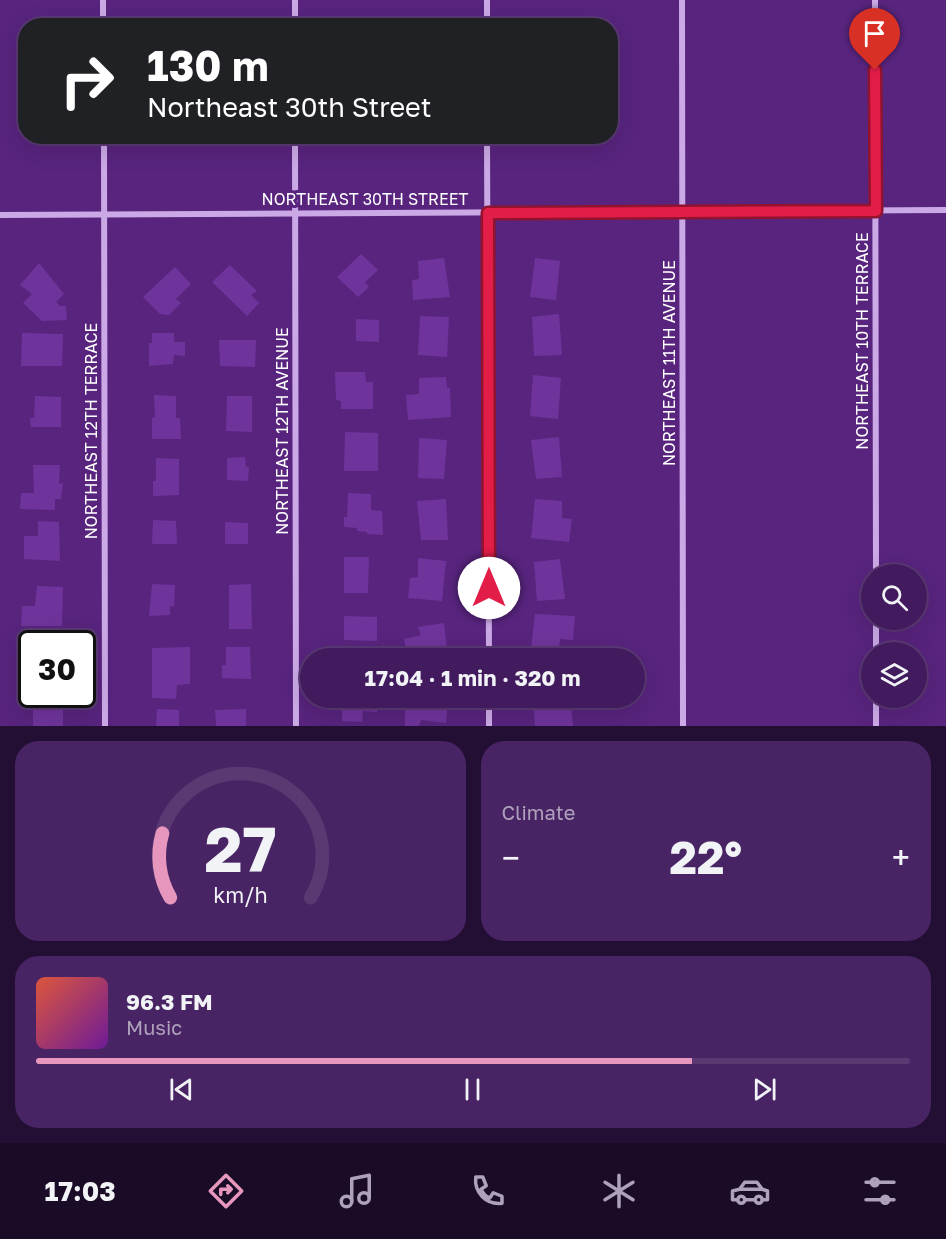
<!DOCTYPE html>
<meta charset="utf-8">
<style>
:root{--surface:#421b5e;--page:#492464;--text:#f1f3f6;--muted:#aea1bc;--line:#5a3973;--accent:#e797bd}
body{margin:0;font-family:"Golos Text",sans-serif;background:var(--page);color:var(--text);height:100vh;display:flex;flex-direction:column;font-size:22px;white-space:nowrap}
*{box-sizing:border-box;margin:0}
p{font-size:20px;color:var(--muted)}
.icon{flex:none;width:33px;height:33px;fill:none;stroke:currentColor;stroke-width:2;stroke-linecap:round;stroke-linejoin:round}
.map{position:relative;height:726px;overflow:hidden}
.drawer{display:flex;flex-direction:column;gap:15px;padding:15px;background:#240f34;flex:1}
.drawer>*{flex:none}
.guide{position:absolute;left:18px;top:18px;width:600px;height:126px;border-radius:24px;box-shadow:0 6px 24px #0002,0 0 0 2px var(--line);background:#202124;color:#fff;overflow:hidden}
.fabs{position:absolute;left:861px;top:564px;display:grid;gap:12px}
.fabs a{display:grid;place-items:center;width:66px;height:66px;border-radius:50%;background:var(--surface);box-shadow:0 6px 24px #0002,0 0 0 2px var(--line);font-size:30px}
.speed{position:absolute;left:18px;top:630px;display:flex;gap:12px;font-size:30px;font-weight:700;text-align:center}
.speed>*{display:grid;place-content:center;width:78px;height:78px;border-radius:50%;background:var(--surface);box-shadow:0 6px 24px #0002,0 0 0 2px var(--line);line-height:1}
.speed .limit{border:3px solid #111;border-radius:9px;background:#fff;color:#111}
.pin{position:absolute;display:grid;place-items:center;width:51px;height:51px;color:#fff;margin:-62px -26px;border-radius:50% 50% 50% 0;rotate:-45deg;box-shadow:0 0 6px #0007}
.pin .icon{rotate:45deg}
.me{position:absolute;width:66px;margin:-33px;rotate:0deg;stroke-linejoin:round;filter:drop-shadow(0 0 4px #0008)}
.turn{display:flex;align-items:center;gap:21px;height:126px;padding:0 30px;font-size:27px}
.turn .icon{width:78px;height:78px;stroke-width:2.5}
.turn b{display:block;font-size:42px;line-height:51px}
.big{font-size:45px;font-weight:700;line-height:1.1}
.drawer .widget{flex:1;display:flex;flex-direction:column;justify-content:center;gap:9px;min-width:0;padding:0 21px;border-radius:24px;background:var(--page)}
.drawer .dial{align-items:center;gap:0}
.dial svg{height:156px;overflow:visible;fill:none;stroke:var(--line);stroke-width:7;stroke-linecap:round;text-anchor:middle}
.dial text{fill:var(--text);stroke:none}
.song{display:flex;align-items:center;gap:18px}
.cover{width:72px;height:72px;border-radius:9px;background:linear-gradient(135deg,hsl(10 70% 55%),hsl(280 70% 35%))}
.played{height:6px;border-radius:3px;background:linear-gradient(90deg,var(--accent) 75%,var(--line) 75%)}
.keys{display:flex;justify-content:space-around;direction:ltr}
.heat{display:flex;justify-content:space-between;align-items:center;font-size:33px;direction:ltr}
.drawer .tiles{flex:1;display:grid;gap:15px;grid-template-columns:1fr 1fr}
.widget:last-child{grid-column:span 2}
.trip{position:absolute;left:300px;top:648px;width:345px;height:60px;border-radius:30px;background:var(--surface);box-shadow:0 6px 24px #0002,0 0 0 2px var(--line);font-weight:700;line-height:60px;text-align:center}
.tabs{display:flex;height:96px;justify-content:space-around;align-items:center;background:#1a0b26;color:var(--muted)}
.tabs .icon{width:42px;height:42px}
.tabs .current{color:var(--accent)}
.tabs b{font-size:27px;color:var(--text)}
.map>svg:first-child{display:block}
.building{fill:#6f349b}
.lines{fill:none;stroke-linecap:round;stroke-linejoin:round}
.street{stroke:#cba9e6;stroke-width:6}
.route-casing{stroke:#92132f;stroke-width:15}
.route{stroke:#e11d48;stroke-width:10}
.labels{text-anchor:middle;stroke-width:6;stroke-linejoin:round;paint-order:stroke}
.street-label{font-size:16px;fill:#fff;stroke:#58247e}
</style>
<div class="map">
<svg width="946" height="726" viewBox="0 0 946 726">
<rect width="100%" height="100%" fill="#58247e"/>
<g class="building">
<path d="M361 254 378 270 365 282 369 287 358 297 337 277Z"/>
<path d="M444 258 450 297 413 300 412 280 419 279 418 261Z"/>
<path d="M535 258 560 261 556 300 530 297Z"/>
<path d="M39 263 64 294 56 302 60 306H66L67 320 42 321 23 303 32 294 20 285Z"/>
<path d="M230 265 257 291 251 295 259 303 247 316 212 282Z"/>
<path d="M175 267 191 284 176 299 181 303 169 315 160 314 143 297Z"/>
<path d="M559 314 562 355 534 356 532 317Z"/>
<path d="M420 316 449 317 447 357 418 355Z"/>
<path d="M356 319 379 320V342L356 341Z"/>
<path d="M22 333 63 334 62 366H21Z"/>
<path d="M152 333H174V342H185V356L174 355 173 364 149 366V343H152Z"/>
<path d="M219 340H256L255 367 220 366Z"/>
<path d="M335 372H365L366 382H373V409H341V401L336 400Z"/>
<path d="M533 375 561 378 558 419 530 416Z"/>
<path d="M446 377 447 388H450L451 417 408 420 406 395 419 394V378Z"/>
<path d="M154 395 176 396V418H180L181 439H152V417L155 418Z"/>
<path d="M35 396 61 397V427H31L30 418H34Z"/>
<path d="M227 396H252V432L226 431Z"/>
<path d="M345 432 378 433V471H344Z"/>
<path d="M559 437 562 477 536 479 531 440Z"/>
<path d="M419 438 447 440 444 479 418 478Z"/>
<path d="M245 457 246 467H249L248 481 227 480V458Z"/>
<path d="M156 458 179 459V495L153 496V481H156Z"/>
<path d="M33 465H60L59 484 63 483 61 499H55V510L20 509 21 493H34Z"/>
<path d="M348 493 371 494V510L382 511 383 535 367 534V532L357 531V528L344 527V517H347Z"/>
<path d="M446 499 448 540H421L417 501Z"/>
<path d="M535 499 562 501V518L572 519 569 542 531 538Z"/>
<path d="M153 520 176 521 177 544H152Z"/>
<path d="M38 521 59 522 60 561 24 559V536H38Z"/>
<path d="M225 522 248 523V544H225Z"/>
<path d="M344 557H369L368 593H344Z"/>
<path d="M418 558 446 561 442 601 408 598 410 578 418 577Z"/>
<path d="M560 559 565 599 537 601 534 562Z"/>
<path d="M152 584 175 585 174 607 170 606V615L149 616Z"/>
<path d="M251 584 252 629H229V585Z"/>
<path d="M37 586 63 587 62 626H21L22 606H35Z"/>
<path d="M535 614 575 616 573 640 560 639 558 658H530Z"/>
<path d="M344 616 377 617V641L344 640Z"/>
<path d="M444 623 448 657 408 658 404 639 421 635 418 627Z"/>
<path d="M190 647V684L177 685 176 699 152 698V648Z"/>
<path d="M226 647H250L251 679 222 678V665H226Z"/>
<rect x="21" y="668" width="11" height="18"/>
<path d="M342 698H378L377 712 363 711 362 722 342 721Z"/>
<path d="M405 698H448L446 723 421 720 419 726H405Z"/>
<path d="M533 698H560L561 704 571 703 573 726H535Z"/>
<path d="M157 709 179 710V726H156Z"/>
<path d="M246 709V726H216L215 710Z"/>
<rect x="33" y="710" width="30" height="16"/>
</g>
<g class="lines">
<g class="street">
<path d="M103 0V26"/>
<path d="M295 0V26"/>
<path d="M487 0V26"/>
<path d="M682 0 683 726"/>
<path d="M875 0 876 574"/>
<path d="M104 136 105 726"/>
<path d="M295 136 296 726"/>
<path d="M487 136 489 658"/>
<path d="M0 215 946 210"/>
<path d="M876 620V652"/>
<path d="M489 698V726"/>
<path d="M876 698V726"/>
</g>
</g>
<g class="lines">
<defs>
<path id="route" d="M489 588 488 213 876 211 875 70"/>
</defs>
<use href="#route" class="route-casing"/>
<use href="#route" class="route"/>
</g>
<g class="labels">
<g class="street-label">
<text x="365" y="205">NORTHEAST 30TH STREET</text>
<text transform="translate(862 341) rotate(-90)" y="6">NORTHEAST 10TH TERRACE</text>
<text transform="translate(669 363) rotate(-90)" y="6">NORTHEAST 11TH AVENUE</text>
<text transform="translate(91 431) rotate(-90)" y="6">NORTHEAST 12TH TERRACE</text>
<text transform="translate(282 431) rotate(-90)" y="6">NORTHEAST 12TH AVENUE</text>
</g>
</g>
</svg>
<div class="fabs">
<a><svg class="icon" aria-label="search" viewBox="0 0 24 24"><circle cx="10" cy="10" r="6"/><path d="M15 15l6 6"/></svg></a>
<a><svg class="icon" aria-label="layers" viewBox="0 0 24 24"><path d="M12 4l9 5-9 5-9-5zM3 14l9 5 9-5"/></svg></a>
</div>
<div class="speed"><div class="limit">30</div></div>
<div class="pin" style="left:875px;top:70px;background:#d93025"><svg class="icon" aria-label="arrive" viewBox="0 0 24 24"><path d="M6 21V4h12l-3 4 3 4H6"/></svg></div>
<svg class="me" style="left:489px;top:588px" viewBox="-20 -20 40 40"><circle r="19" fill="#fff"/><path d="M0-13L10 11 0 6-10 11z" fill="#e11d48"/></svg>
<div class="trip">17:04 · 1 min · 320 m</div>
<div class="guide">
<div class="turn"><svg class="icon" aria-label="right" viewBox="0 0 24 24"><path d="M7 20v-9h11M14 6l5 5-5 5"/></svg><div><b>130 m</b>Northeast 30th Street</div></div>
</div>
</div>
<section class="drawer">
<div class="tiles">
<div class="widget dial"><svg viewBox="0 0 100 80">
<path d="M14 69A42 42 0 1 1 86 69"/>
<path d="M14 69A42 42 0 0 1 10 36" stroke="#e797bd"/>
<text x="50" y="56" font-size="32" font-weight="700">27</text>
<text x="50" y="72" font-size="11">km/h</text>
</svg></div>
<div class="widget"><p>Climate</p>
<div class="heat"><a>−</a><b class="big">22°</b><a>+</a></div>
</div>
<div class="widget">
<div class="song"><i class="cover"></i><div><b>96.3 FM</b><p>Music</p></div></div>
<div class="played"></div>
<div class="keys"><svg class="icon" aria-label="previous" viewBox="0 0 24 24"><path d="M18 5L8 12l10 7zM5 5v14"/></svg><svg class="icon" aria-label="pause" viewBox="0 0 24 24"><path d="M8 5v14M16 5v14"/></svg><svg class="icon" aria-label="next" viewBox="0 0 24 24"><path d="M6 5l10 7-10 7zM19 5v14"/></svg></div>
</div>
</div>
</section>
<nav class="tabs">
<b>17:03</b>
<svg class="icon current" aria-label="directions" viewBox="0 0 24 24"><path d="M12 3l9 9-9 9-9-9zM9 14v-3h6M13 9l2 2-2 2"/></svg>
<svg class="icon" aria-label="music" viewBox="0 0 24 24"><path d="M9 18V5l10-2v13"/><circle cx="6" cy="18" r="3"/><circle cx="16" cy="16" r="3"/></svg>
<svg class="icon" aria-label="phone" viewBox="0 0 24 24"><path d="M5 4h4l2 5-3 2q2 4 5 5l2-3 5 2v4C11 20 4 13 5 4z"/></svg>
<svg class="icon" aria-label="climate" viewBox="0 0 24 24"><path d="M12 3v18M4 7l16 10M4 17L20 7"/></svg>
<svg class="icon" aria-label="car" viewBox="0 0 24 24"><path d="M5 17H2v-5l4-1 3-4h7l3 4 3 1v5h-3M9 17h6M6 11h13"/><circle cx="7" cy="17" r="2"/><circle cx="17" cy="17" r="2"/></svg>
<svg class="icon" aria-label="filters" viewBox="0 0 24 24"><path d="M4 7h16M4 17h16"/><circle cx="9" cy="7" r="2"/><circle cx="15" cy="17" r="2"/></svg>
</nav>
